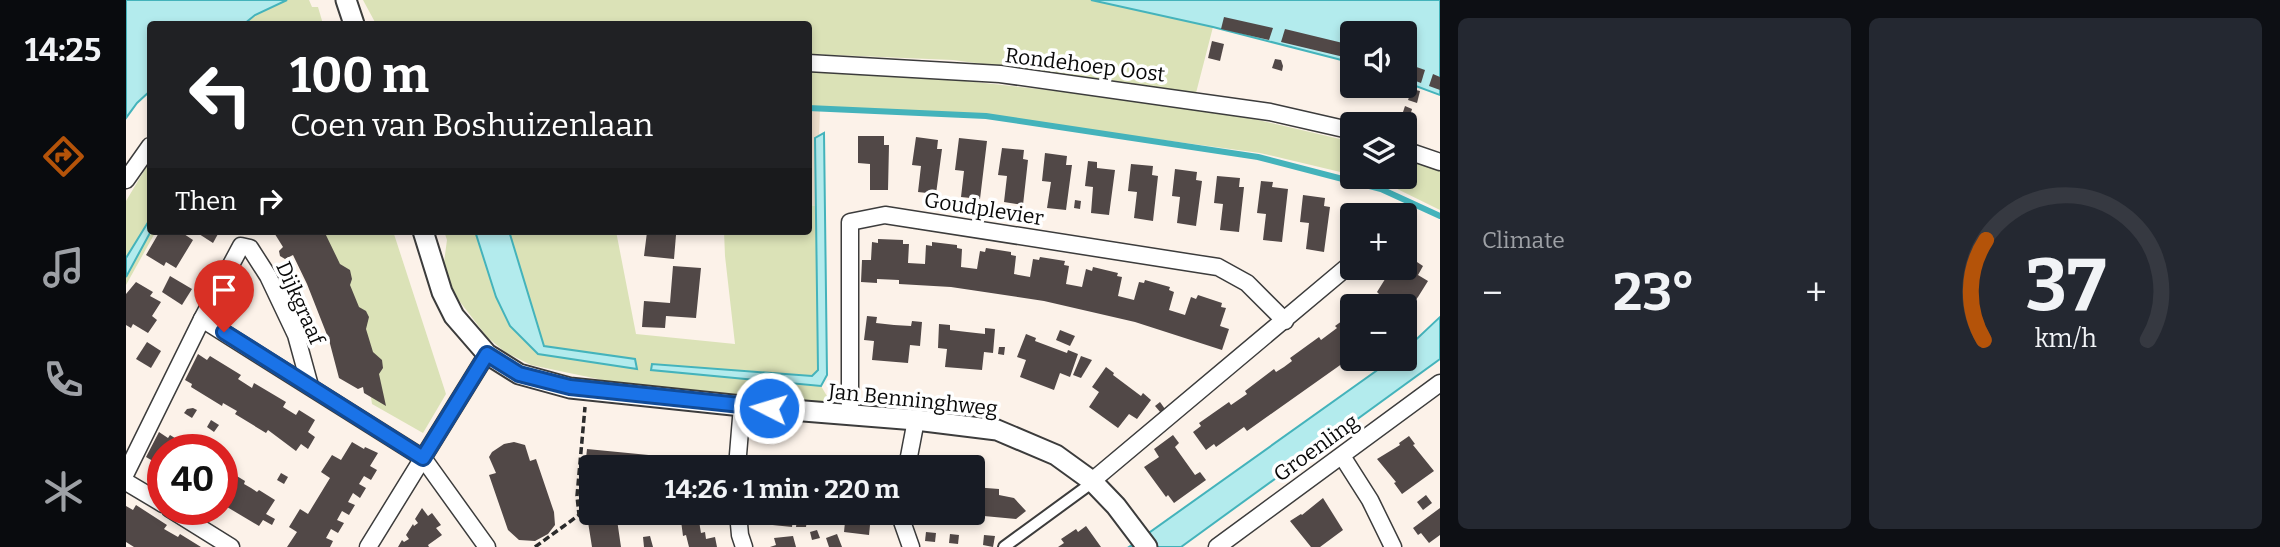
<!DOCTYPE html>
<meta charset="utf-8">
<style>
:root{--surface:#171b24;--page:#242831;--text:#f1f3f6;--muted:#9ea1a6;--line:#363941;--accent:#b45309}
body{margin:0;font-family:Bitter,serif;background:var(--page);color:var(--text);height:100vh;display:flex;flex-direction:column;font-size:26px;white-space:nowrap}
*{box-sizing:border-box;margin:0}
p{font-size:23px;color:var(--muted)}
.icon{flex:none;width:38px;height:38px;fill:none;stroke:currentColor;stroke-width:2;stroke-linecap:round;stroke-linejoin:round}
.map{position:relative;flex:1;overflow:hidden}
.side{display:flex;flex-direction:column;gap:18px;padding:18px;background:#0d0f14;width:840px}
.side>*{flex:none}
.top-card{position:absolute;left:21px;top:21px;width:665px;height:214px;border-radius:7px;box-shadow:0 4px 10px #0003;background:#202124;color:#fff;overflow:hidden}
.fabs{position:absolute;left:1214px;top:21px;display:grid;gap:14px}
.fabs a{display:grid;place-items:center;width:77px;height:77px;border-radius:7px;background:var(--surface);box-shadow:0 4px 10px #0003;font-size:35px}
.speed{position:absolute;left:21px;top:434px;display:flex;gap:14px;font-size:35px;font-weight:700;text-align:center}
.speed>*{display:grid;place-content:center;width:91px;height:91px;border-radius:50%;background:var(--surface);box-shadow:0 4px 10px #0003;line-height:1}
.speed .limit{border:10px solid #d22;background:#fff;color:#111}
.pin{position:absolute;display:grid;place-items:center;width:60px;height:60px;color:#fff;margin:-72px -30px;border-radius:50% 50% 50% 0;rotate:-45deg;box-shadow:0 0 7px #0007}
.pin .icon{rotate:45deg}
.me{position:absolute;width:77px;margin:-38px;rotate:275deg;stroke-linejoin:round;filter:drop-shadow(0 0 5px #0008)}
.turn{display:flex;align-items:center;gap:24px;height:147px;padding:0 28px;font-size:32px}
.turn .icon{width:91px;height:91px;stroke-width:2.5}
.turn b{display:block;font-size:49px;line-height:60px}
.then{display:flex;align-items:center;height:66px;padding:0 28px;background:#0003;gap:14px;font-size:26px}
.big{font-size:52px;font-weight:700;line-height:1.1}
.side .widget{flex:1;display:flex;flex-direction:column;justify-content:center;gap:10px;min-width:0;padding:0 24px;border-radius:10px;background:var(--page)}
.side .dial{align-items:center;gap:0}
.dial svg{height:182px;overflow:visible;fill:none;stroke:var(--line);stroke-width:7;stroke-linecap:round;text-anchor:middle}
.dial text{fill:var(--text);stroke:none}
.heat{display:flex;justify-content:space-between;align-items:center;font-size:38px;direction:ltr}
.side .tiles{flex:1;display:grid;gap:18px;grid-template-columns:repeat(2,1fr)}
.trip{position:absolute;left:453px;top:455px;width:406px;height:70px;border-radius:7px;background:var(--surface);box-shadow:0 4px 10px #0003;font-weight:700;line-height:70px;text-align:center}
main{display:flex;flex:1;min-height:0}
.tab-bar{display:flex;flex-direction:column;width:126px;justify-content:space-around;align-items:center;background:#090b0e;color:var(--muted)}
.tab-bar .icon{width:49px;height:49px}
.tab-bar .active{color:var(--accent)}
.tab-bar b{font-size:32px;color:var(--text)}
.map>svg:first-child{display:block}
.farmland{fill:#efe0cc}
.green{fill:#dbe2b7}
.water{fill:#b3ebed;stroke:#44b3bb;stroke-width:2}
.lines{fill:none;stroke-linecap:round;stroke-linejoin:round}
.stream{stroke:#44b3bb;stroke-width:6}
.building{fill:#514847}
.pedestrian-casing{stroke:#3c3c3c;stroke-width:14}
.minor-casing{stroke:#3c3c3c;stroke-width:19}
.tertiary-casing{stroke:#3c3c3c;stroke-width:23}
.path{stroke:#2b2b2b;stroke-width:3.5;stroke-dasharray:7 3.5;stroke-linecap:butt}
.pedestrian{stroke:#fff;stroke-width:10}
.minor{stroke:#fff;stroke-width:16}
.tertiary{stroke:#fff;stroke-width:19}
.route-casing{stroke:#114b97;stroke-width:18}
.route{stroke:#1a73e8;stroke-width:12}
.labels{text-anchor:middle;stroke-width:7;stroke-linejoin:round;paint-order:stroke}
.street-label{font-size:21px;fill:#090909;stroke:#fff}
</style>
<main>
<nav class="tab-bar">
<b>14:25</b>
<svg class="icon active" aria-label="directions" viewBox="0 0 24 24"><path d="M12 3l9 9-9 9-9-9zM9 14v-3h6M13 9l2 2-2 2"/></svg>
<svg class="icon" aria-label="music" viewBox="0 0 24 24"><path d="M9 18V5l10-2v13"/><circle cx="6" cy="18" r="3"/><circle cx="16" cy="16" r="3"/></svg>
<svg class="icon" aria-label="phone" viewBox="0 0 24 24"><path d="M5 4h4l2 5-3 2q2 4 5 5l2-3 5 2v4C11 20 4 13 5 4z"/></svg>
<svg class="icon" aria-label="climate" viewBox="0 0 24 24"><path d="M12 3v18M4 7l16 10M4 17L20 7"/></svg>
</nav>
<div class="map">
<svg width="1314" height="547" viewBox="0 0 1314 547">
<rect width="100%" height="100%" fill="#fcf2e9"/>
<path class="farmland" d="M682 108 694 109 693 136 689 138 690 206 683 205Z"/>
<g class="green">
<path d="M161 0H183L186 7H192L197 24H118L129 15Z"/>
<path d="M237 0H965L1087 27 1070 93 827 60 683 54 682 24H250Z"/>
<path d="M683 72 777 74 966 95 1128 119 1227 142V175L1134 153 859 116 683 108Z"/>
<path d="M1279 158 1314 171V210L1259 183 1233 177H1279Z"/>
<path d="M24 161V231H30L0 285V201Z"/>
<path d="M683 205 690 206 693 370 687 376 526 364 614 378 695 386 705 403 491 383 405 365 379 352 361 337 328 294 318 262 321 240 318 231H349L370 297 384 326 412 354 509 359 418 346 383 231H490L510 334 609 344 599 256 598 231H682Z"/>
<path d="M182 231H267L320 394 297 433 246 404 243 384Z"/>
</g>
<g class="water">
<path d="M0 0H161L129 15 118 24H24V91L11 103 0 118Z"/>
<path d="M965 0H1314V95L1279 82V33H1227V63L1087 27Z"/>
<path d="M698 133 701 375 695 386 525 370 526 364 686 376 692 370 689 138Z"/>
<path d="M24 219 25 231 0 277V258Z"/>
<path d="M349 231H383L418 346 509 359 511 369 412 354 384 326 370 297Z"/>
<path d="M1314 317V359L1055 547H1003L1267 359H1279V350Z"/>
</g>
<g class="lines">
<path class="stream" d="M682 108 860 116 1132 157 1255 189 1314 216"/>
</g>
<g class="building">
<path d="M1098 17 1147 28 1143 40 1095 29Z"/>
<path d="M1159 29 1225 45 1222 58 1155 42Z"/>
<path d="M1086 41 1098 44 1094 61 1082 58Z"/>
<path d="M1149 59 1155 60 1157 66 1156 71 1146 68Z"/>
<path d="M1279 63 1299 70 1295 83 1279 77Z"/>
<path d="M1307 74 1314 77V90L1303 86Z"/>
<path d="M1286 89 1294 91 1291 103 1282 100Z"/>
<path d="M1279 106 1286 109 1283 120 1275 118Z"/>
<path d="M732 136H758V145H763L762 190H744V164L732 163Z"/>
<path d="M790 137 812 140 811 149H816L810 194 792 192 795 166 786 165Z"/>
<path d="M833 138 861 141 854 199 835 197 838 171 829 170Z"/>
<path d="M876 148 898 150 897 159 902 160 897 205 878 202 881 176 872 175Z"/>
<path d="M919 153 941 156 940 165H946L940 210 921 208 925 182 916 181Z"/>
<path d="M962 161 971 162V168L989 170 983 215 965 213 967 187 959 186Z"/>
<path d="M1005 164 1027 166 1026 175 1032 176 1027 221 1008 218 1011 192 1002 191Z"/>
<path d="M1049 169 1071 172 1070 180 1076 181 1070 226 1051 223 1054 197 1046 196Z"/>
<path d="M1091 176 1114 178 1113 187H1118L1113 232 1094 230 1097 204 1088 203Z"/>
<path d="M1135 181 1147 182 1146 187 1162 189 1156 242 1137 240 1140 214 1131 213Z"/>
<path d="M1177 195 1199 198 1198 206 1204 207 1198 252 1180 249 1183 223 1174 222Z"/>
<path d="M949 200 955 201 954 209 948 208Z"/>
<path d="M34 231H59L58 234 67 240 50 268 40 262 38 266 20 255Z"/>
<path d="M74 231H87L92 234 87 243 73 234Z"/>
<path d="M147 231H198L214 264 224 270 226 279 224 285 233 307 240 311 243 317 240 329 247 352 256 360 257 368 253 374 260 406 238 393 237 387 232 389 213 378 203 340 181 284 167 255 159 259 154 256 153 251 157 247Z"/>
<path d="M521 232 550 235 548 259 518 256Z"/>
<path d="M752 239 777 240V244H783L782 263 799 264 800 245 806 246V242L831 245V248L836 249 835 267 851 269 854 251 859 252 860 248 885 252V255L890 256 888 274 904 277 907 259 913 260 914 257 939 261 938 265 943 266 940 284 956 287 960 269 966 271 967 267 992 273 991 276 996 277 992 296 1008 300 1013 282 1018 283 1019 280 1044 287 1043 290 1048 292 1043 310 1059 315 1065 297 1070 299 1072 295 1096 303 1095 307 1100 308 1094 326 1103 329 1096 350 1009 322 918 301 825 287 773 284V280L751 279V283L735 282 736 260H745L746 242 752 243Z"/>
<path d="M1279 254 1297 266 1292 275 1302 281 1292 297 1279 313V306H1242L1248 302 1253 294 1251 292 1266 268H1279Z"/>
<path d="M547 266 575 268 570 318 540 316 539 328 516 327 518 301 544 303Z"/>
<path d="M44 276 66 289 56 305 36 292Z"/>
<path d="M10 282 27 292 24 296 35 302 26 316 31 320 22 333 7 324 5 328 0 325V294Z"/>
<path d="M1227 313V356L1121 431 1118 427 1090 447 1088 444 1080 450 1067 432 1075 426 1073 423 1103 402 1105 405 1121 394 1119 391 1148 369 1150 372 1158 367 1166 361 1164 358 1193 337 1195 340 1211 328 1209 326Z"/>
<path d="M741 316 751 317 750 323 768 325 785 326 786 321 796 322 794 346 784 345 782 363 746 360 748 341 738 340Z"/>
<path d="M813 324 824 325V330L841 332 859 334V328L869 329 867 353 858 352 856 370 819 367 821 349 812 348Z"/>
<path d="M934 330 949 336 944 346 930 340Z"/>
<path d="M900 334 910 338 909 341 941 353 942 350 952 354 944 377 934 373 928 390 894 377 900 360 891 357Z"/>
<path d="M21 342 35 351 25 368 10 359Z"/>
<path d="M873 347H879L878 355 872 354Z"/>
<path d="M72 354 81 360 84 356 115 375 112 379 126 388 128 383 160 402 157 407 170 415 173 410 189 420 182 432 189 437 182 449 175 444 170 451 142 430 140 433 109 414 111 411 97 403 96 406 65 387 66 384 59 380Z"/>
<path d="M955 356 966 360 955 378 947 375Z"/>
<path d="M980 367 988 373 987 375 1015 396 1017 393 1025 400 1011 419 1003 414 992 428 963 407 973 392 966 387Z"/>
<path d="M1034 402 1039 409 1035 413 1029 406Z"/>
<path d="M67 408 71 410 66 418 58 413 61 409Z"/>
<path d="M85 420 93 425 88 432 81 427Z"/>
<path d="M33 432 42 438 44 435 68 450H37V467L20 457Z"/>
<path d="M1047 435 1053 443 1049 447 1069 475 1074 472 1080 480 1048 503 1042 495 1040 497 1018 467 1033 457 1028 449Z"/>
<path d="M1283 436 1289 444 1287 445 1308 471 1276 494 1268 483 1270 482 1251 459 1274 445 1273 443Z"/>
<path d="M226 442 238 449 239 447 252 453 244 466 251 470 245 480 238 476 233 484 240 488 234 498 227 493 222 502 229 505 223 515 216 511 211 520 218 523 212 533 205 529 200 538 207 541 204 547H161L171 532 163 527 174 509 182 514 204 478 195 472 206 455 215 460Z"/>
<path d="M388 442 399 445 404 461 410 459 428 512 429 525 422 534 409 541 393 540 382 530 363 475 370 473 363 457 366 452 378 444Z"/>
<path d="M461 449 584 461 583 467H466V477H458Z"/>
<path d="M96 467 119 481 118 484 125 488 131 492 133 490 149 500 140 514 149 519 146 525 137 520 133 526 96 504Z"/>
<path d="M155 473 162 477 158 484 151 480Z"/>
<path d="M847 487 873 489V495L888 498 900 511 890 519 847 515Z"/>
<path d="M1300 495 1306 503 1297 510 1291 502Z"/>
<path d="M1197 498 1217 530 1194 547H1185L1164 521 1175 514 1176 515Z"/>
<path d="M10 505 41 525 38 529 52 537 54 534 75 547H8L0 542V506L7 510Z"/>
<path d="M296 508 302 516 306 513 315 525 310 528 316 535 302 545 303 547H272L276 540 278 542 283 539 280 535 287 524 288 526 292 523 289 519Z"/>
<path d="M1314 508V535L1303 543 1295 533 1292 535 1287 528Z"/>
<path d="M490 513 495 547H466L462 522 472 520 471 514Z"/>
<path d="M554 513H565L564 520 573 521 575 533 579 532 580 539 589 537 591 547H563L560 535 557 536Z"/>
<path d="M574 513 584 514 585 522 573 521Z"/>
<path d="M639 513H645V516L667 518 666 527 637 524Z"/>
<path d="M522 516 523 524 515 525 513 517Z"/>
<path d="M671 519 681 520 680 527H670Z"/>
<path d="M719 522 744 525 743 535 718 532Z"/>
<path d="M960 526 975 547H932L938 543 935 539 950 529 952 532Z"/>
<path d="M691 530 694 538 686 540 684 532Z"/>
<path d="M800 532 810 533 809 542 799 541Z"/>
<path d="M711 534 716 547H703L700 538Z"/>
<path d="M824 534 833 535 832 544 823 543Z"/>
<path d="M858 535 869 536 867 547 857 545Z"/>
<path d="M524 536 527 547H518L517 537Z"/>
<path d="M667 536 670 547H644L650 545 648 538Z"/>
</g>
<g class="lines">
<defs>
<path id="pedestrian" d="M878 547 967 482"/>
<g id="minor">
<path d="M682 63 874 74 1144 112 1227 131"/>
<path d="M1279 150 1314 162"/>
<path d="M0 180 24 146"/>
<path d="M76 319 115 246 124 248 142 276 170 335 184 386"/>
<path d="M724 416V222L759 215 1092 267 1121 283 1159 321"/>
<path d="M1216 456 1244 500 1267 547"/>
<path d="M611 467 616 406"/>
<path d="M781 467 790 420"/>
<path d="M0 473 76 319 297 458 361 547"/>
<path d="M966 481 1227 262"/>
<path d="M0 482 37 504"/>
<path d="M44 509 105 547"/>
<path d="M612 513 614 535 618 547"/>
<path d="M773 513 785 547"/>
<path d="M242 547 361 354"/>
<path d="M1091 547 1314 383"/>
</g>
<g id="tertiary">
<path d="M220 0 228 24"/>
<path d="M297 231 316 292 328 316 361 354 393 374 444 388 616 406 790 420 871 430 930 455 966 481 990 506 1021 547"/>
</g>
</defs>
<use href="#pedestrian" class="pedestrian-casing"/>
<use href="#minor" class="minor-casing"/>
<use href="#tertiary" class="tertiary-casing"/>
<path class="path" d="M409 547 453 515 451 496 459 407"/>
<use href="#pedestrian" class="pedestrian"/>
<use href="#minor" class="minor"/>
<use href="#tertiary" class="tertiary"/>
</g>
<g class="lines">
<defs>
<path id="route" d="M98 332 297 458 361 354 393 374 444 387 643 408"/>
</defs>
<use href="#route" class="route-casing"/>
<use href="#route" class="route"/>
</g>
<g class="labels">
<g class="street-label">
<text transform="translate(959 65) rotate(7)" y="7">Rondehoep Oost</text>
<text transform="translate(858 209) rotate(9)" y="7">Goudplevier</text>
<text transform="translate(174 303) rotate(66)" y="7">Dijkgraaf</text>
<text transform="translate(787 400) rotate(6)" y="7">Jan Benninghweg</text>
<text transform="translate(1190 448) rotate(-36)" y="7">Groenling</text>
</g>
</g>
</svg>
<div class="fabs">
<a><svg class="icon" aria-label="sound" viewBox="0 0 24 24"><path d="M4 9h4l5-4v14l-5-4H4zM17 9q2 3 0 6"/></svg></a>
<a><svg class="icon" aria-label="layers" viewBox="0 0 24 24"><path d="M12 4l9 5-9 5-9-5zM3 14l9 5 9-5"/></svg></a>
<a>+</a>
<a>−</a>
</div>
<div class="speed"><div class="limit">40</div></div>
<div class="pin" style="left:98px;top:332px;background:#d93025"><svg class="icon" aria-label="arrive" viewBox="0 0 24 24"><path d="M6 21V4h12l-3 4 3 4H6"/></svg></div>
<svg class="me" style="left:643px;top:408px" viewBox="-20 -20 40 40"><circle r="17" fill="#1a73e8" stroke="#fff" stroke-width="3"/><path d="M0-11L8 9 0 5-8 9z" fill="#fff"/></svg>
<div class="trip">14:26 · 1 min · 220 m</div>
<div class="top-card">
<div class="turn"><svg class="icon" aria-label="left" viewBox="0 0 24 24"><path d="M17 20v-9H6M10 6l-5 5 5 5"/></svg><div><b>100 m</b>Coen van Boshuizenlaan</div></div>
<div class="then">Then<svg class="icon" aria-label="right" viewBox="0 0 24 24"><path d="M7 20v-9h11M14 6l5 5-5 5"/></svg></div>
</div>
</div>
<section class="side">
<div class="tiles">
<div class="widget"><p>Climate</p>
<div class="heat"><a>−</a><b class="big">23°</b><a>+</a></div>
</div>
<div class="widget dial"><svg viewBox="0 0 100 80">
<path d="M14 69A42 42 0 1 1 86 69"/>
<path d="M14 69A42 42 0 0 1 15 25" stroke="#b45309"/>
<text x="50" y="56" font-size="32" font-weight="700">37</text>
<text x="50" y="72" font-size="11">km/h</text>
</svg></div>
</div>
</section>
</main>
